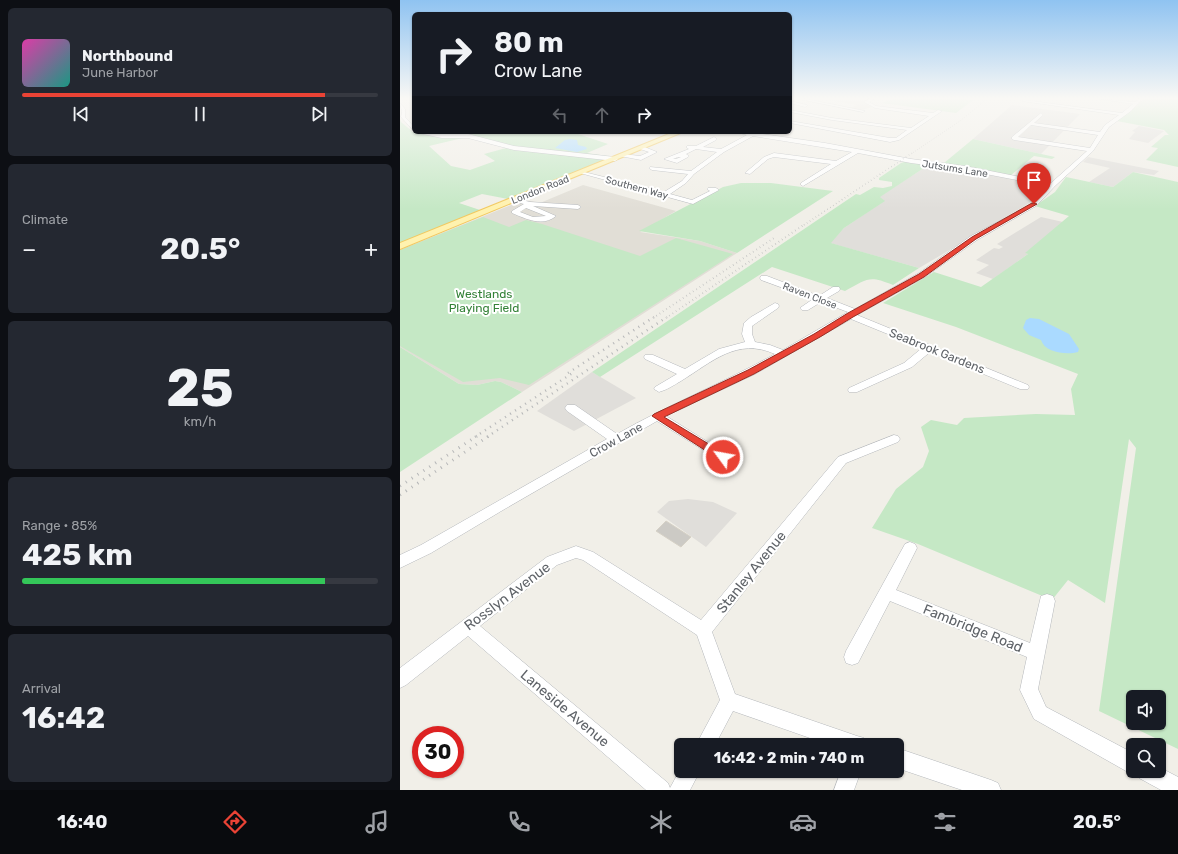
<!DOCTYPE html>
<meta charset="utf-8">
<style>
:root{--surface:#171b24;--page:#242831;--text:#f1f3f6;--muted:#9ea1a6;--line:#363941;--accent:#ea4335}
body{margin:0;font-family:Rubik,sans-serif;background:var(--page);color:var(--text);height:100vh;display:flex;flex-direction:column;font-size:15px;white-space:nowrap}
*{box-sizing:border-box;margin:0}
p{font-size:13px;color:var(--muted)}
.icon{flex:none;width:22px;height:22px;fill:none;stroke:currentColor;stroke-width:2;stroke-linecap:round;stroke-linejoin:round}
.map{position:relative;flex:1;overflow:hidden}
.drawer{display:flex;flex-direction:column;gap:8px;padding:8px;background:#0d0f14;width:400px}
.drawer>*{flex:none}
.banner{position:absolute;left:12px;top:12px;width:380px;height:122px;border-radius:6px;box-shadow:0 1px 3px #0004;background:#171b24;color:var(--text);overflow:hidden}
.fabs{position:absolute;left:726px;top:690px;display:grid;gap:8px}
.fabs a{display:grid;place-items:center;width:40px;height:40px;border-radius:6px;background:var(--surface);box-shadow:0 1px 3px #0004;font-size:20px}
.speed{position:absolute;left:12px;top:726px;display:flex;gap:8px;font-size:20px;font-weight:700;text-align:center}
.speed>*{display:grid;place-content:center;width:52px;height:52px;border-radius:50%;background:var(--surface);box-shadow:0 1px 3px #0004;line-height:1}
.speed .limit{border:6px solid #d22;background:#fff;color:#111}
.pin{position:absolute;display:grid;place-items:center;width:34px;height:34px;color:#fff;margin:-41px -17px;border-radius:50% 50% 50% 0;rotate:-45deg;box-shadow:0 0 4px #0007}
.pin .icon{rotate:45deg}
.me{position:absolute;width:44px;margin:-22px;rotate:302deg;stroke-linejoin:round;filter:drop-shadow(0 0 3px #0008)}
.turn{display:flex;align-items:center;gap:14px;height:84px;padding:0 16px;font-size:18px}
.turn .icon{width:52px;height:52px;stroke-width:2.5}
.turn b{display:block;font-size:28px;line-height:34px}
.lanes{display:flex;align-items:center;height:38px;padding:0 16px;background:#0003;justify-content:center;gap:20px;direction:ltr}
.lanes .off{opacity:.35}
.big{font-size:30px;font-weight:700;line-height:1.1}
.drawer .widget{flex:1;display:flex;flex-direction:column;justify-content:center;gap:6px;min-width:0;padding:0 14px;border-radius:6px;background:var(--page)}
.drawer .dial{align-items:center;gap:0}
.dial b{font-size:52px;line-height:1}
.song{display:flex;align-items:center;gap:12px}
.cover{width:48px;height:48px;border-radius:6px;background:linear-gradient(135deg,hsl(320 70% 55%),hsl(170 70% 35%))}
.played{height:4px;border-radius:2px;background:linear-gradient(90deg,var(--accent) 85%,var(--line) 85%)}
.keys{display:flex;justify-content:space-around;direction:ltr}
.heat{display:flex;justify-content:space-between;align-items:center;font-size:22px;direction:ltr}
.charge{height:6px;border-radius:3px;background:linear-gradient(90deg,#34c759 85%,var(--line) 0)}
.trip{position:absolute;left:274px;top:738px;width:230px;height:40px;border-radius:6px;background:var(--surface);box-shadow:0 1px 3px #0004;font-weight:700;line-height:40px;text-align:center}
.tab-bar{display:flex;height:64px;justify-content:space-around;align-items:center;background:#090b0e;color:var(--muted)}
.tab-bar .icon{width:28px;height:28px}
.tab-bar .selected{color:var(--accent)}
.tab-bar b{font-size:18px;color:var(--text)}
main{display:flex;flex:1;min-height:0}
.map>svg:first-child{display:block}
.industrial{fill:#e0deda}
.education{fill:#e1ded6}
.green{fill:#c5e8c5;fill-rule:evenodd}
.water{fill:#aadaff}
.building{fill:#cccac5;stroke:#d6d1c6}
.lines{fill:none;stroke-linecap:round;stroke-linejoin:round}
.minor-casing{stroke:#b5b8bc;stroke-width:1}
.major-casing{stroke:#f2c960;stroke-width:2}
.minor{fill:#fff;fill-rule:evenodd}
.major{fill:#fff2af;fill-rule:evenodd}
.rail-far4{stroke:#b6b7b8;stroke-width:1;stroke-dasharray:0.5 2;stroke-linecap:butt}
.rail-far3{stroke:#b6b7b8;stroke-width:1.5;stroke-dasharray:0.5 3;stroke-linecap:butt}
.rail-far2{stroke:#b6b7b8;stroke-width:2;stroke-dasharray:0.5 3.5;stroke-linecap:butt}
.rail-far1{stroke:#b6b7b8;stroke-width:2.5;stroke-dasharray:1 5;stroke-linecap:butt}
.rail{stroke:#b6b7b8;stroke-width:3;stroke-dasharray:1 6;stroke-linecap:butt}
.route{fill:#ea4335;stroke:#982c22}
.labels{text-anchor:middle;stroke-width:4;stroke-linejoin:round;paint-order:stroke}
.far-street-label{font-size:10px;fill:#5f6368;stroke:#fff}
.park-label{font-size:12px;fill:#348238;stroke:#fff}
.street-label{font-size:12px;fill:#5f6368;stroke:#fff}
.near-street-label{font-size:14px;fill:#5f6368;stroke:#fff}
</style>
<main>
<section class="drawer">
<div class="widget">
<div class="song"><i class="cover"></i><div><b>Northbound</b><p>June Harbor</p></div></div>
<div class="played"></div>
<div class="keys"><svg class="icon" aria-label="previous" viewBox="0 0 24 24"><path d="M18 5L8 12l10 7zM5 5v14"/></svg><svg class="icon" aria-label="pause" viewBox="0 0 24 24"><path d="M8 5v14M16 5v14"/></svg><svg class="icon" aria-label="next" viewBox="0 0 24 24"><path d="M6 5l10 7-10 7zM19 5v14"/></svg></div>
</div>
<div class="widget"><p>Climate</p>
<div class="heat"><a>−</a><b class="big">20.5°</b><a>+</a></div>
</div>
<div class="widget dial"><b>25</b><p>km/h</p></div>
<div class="widget"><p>Range · 85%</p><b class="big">425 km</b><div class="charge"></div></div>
<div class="widget"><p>Arrival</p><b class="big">16:42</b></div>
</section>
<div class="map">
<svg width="778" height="790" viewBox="0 0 778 790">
<rect width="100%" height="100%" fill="#f1efe8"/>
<g class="industrial">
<path d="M612 105 680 114 641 154 573 139Z"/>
<path d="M739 126 764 131 748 143 729 139 735 132 732 131Z"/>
<path d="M688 157 759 171 754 175 733 172 713 187 689 182 710 168 683 162Z"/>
<path d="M530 164 565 169 646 185 649 187 628 204 519 268 430 243 444 228 484 201 479 197Z"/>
<path d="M641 217 663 222 626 253 628 254 593 279 576 273 589 265 576 260 594 248 599 249 603 247 597 244Z"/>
<path d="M192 372 236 398 174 431 137 411Z"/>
<path d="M288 499 313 502 337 513 306 547 257 512 269 501Z"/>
</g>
<g class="education">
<path d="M423 99 467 100 463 102 472 107 462 110 450 108 457 105Z"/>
<path d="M183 185 276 211 240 232 300 241 337 253 122 392 101 382 95 381 77 385 59 384 0 347V250L121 201 124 200 140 203Z"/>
</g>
<g class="green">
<path d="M493 99H563L573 100 556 113 482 103Z"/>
<path d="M743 99H778V167L746 160 758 148 751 147 765 135H769L764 130 717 121 737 106Z"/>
<path d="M0 119 1 122 13 132H172L208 144 187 153 214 157 108 199 82 194 59 203 80 210 0 243ZM71 136 110 147 84 154 95 161 70 170 51 166 29 146Z"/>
<path d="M573 139 655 157 652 159 634 156 610 176 544 163Z"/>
<path d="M507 161 530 164 480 197 485 201 444 228 431 243 519 268 493 285C468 275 468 279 445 291L372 267 200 377 192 372 456 194 460 195 474 187 483 188 492 186V182L479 180V178L501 163Z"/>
<path d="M733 172 778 182V749L699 711 736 448 729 439 705 603 668 580 652 600 518 544 472 528 496 489 523 467 529 451 521 427 531 420 557 425 564 418 636 414 675 415 671 389 678 374 556 327 483 303 534 272 581 287 628 254 625 253 669 216 635 206 655 192 666 177 713 187ZM733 697H759V723H733Z"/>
<path d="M341 183H371L433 191 337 253 300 241 239 231 323 187Z"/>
<path d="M83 217 109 227 126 220 142 224 240 256 276 238 333 254 129 385 100 378 63 382 0 346V250Z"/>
<path d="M0 347 59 384 77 385 95 381 101 382 122 392 0 472Z"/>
</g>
<g class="water">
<path d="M170 139 177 140 178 145 186 147 187 149 177 152 155 148 165 140Z"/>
<path d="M630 318 639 319 669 334 679 349 678 352C667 355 645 353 641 340L629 335 623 328 626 320Z"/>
</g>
<path class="building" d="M266 521 291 537 281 547 256 531Z"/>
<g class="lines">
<defs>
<g id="minor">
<path d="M399 99H406L465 111 463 112Z"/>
<path d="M469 99H474L469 102 476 106 533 113 538 110 542 111 499 140 490 142 390 123V121L490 138H496L507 130 432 120 390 112V110L432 118 511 128 529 116 475 108 464 102Z"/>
<path d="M700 99 735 102 738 99H742L731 111 709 127 693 151 655 186 636 206 577 240 525 277 457 315 628 385 629 387 628 389H620L530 352 512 367 457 392H449L448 390 449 388 504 363 522 348 451 319 355 374 266 416 327 454 329 457 327 460 323 461 319 460 257 421 103 510 31 553 0 568V555L21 545 207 439 167 411 165 408 167 405H175L217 434C268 405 323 383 375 354 337 337 312 362 281 381 274 385 267 390 259 392L254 389 255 387 277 374 245 359 244 357 245 355H253L285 369 319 349 345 342 342 334 344 323 351 317 375 303 378 304 379 306 378 308 352 326V334L355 342 370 345 383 350 448 312 421 302 408 310H402L400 308 413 299 361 280 360 278 361 276H367L419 296 433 287H439L440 289 439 291 427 298 455 309 519 273 571 236 632 204 648 186 565 170 511 163 458 153 403 186 401 185V183L431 164 374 157 368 159 350 174 345 173 364 157 374 153 436 161 452 152 353 136 324 152 294 174 286 183 270 194 292 200 310 191 307 189 308 188H316L319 190 293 204 180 173V171L264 192 282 181 288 174 252 170 249 168 250 167 291 171 317 152 296 149 286 154 289 156 288 157 277 163 264 159 289 149 287 148V146H296L314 137 317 139 316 140 303 147 321 149 347 135 336 132H349L425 143 511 159 565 166 651 183 687 151 614 140 612 139V137L641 113 643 115 634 123 700 132 705 125 719 115 622 101 624 100 722 113 733 104ZM631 125 698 135 690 148 618 137ZM278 157H281L276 159H273Z"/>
<path d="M390 101 407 105V106L405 107 390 103Z"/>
<path d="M0 103 5 109V117L14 127V131L1 117 2 112Z"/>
<path d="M14 132 68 134 114 146 215 157 218 159 215 161 114 150 68 138H42Z"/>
<path d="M242 146 257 152 241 160 220 156 223 154 240 156 249 152 240 149V147Z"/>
<path d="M114 198 130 202 178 205 181 207 178 209 133 206 156 216C143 227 126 219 112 213V211L124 204 112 201V199ZM126 208 146 216 133 217 120 212Z"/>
<path d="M494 435 498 436 500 439 498 442 446 463 312 632 335 694 457 736 464 738 466 745H430L333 711 315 745H296L320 700 297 635 183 560 176 558 157 565 80 626 268 783 270 788 281 768V771H300L290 790H246L68 636 6 685 0 688V668L147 557 176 546 193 552 301 620 438 457Z"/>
<path d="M510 542 515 544 517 548 496 590 630 643 641 596 647 594 653 596 655 601 638 689 646 707 733 753V771H759V767L778 777V790H761L739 778 737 772 733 774 726 771 634 719 620 690 627 657 490 601 458 663 452 665 446 663 444 657 446 651 505 544Z"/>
<path d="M497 748 591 780 598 783 601 790H562L497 768Z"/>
<path d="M441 771H461L454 790H434Z"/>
</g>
<path id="major" d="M274 132H283L0 249V243Z"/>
</defs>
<use href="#minor" class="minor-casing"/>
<use href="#major" class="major-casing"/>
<use href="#minor" class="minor"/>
<use href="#major" class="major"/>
<path class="rail-far4" d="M511 154 560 121 587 99"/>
<path class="rail-far3" d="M404 225 512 153"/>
<g class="rail-far2">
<path d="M253 318 374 238"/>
<path d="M266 318 405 224"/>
</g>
<g class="rail-far1">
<path d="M168 373 254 317"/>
<path d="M75 437 174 372"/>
<path d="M87 437 267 317"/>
</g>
<g class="rail">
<path d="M0 486 77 436"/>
<path d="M0 495 89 436"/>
</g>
</g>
<linearGradient id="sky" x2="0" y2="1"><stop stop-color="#8fc3f1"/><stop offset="0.47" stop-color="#f9f8f5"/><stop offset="1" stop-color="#f9f8f5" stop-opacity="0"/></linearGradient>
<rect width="778" height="209" fill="url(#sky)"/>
<path class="route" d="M632 203 637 204 576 239 524 277 453 317 420 337 354 374 264 417 327 455 329 457 327 460H320L252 416 254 414 348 370 414 334 448 313 519 274 572 237Z"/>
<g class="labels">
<g class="far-street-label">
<text transform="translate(555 168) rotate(9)" y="4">Jutsums Lane</text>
<text transform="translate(237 187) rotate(15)" y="4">Southern Way</text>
<text transform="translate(140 189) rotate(-22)" y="4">London Road</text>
<text transform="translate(410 295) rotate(21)" y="4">Raven Close</text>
</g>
<g class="park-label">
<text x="84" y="298">Westlands<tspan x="84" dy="14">Playing Field</tspan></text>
</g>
<g class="street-label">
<text transform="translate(537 351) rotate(22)" y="4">Seabrook Gardens</text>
<text transform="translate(216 440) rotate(-29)" y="4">Crow Lane</text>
</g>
<g class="near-street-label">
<text transform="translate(351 572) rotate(-51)" y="5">Stanley Avenue</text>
<text transform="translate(107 596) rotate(-37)" y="5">Rosslyn Avenue</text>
<text transform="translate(573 628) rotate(22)" y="5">Fambridge Road</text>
<text transform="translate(165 708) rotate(40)" y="5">Laneside Avenue</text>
</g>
</g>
</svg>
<div class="fabs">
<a><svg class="icon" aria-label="sound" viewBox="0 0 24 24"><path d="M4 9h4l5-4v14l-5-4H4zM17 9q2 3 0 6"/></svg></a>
<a><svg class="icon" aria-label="search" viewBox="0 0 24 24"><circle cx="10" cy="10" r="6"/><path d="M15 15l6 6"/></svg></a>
</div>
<div class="speed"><div class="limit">30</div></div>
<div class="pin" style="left:634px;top:204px;background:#d93025"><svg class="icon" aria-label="arrive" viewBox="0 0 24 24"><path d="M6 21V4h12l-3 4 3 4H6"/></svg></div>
<svg class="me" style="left:323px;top:457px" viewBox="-20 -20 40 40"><circle r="17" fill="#ea4335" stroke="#fff" stroke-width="3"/><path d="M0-11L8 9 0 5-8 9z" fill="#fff"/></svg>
<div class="trip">16:42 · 2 min · 740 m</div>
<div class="banner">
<div class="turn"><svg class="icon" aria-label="right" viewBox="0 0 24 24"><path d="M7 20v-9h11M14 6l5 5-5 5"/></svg><div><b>80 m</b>Crow Lane</div></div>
<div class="lanes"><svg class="icon off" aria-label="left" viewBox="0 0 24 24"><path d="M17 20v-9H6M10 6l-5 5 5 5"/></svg><svg class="icon off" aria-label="ahead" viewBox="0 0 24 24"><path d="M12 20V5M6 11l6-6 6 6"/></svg><svg class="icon" aria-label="right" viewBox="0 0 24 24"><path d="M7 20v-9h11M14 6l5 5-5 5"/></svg></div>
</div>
</div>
</main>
<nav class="tab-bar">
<b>16:40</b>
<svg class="icon selected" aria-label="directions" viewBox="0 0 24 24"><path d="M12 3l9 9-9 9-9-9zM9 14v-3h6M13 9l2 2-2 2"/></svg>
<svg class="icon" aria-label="music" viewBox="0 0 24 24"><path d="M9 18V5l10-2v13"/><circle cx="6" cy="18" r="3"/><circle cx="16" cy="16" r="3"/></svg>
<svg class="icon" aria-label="phone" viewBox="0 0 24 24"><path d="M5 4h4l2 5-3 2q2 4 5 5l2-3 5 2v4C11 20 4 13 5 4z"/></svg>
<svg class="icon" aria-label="climate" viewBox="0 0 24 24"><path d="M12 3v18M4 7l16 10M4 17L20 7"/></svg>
<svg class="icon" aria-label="car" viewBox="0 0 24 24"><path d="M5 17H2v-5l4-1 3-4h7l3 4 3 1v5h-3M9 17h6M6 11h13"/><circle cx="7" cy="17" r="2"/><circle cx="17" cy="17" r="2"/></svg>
<svg class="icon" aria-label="filters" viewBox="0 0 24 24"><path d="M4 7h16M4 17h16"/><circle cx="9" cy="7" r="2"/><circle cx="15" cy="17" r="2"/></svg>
<b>20.5°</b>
</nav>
